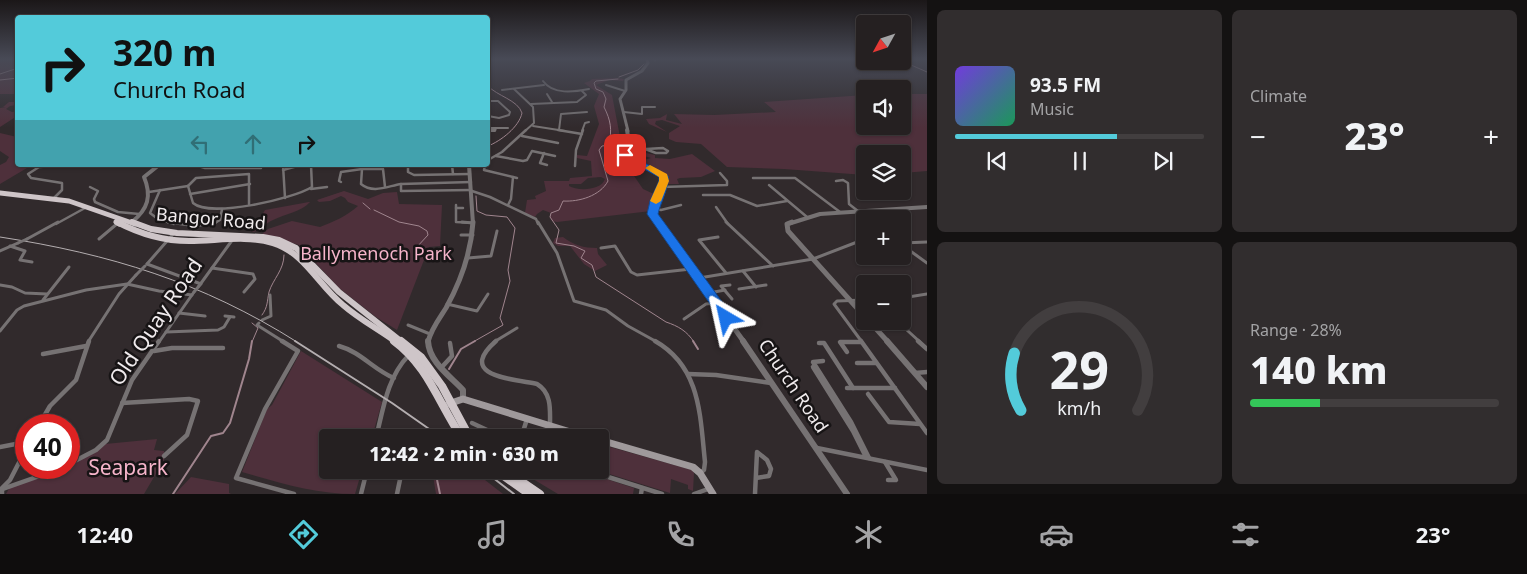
<!DOCTYPE html>
<meta charset="utf-8">
<style>
:root{--surface:#252021;--page:#312d2e;--text:#f1f3f6;--muted:#a3a3a5;--line:#423e3f;--accent:#53cbda}
body{margin:0;font-family:"Noto Sans",sans-serif;background:var(--page);color:var(--text);height:100vh;display:flex;flex-direction:column;font-size:19px;white-space:nowrap}
*{box-sizing:border-box;margin:0}
p{font-size:16px;color:var(--muted)}
.icon{flex:none;width:28px;height:28px;fill:none;stroke:currentColor;stroke-width:2;stroke-linecap:round;stroke-linejoin:round}
.map{position:relative;flex:1;overflow:hidden}
.sheet{display:flex;flex-direction:column;gap:10px;padding:10px;background:#141212;width:600px}
.sheet>*{flex:none}
.top-card{position:absolute;left:15px;top:15px;width:475px;height:152px;border-radius:5px;box-shadow:0 1px 4px #0004,0 0 0 1px var(--line);background:#53cbda;color:#111;overflow:hidden}
.needle{width:32px;rotate:230deg}
.fabs{position:absolute;left:856px;top:15px;display:grid;gap:10px}
.fabs a{display:grid;place-items:center;width:55px;height:55px;border-radius:5px;background:var(--surface);box-shadow:0 1px 4px #0004,0 0 0 1px var(--line);font-size:25px}
.speed{position:absolute;left:15px;top:414px;display:flex;gap:10px;font-size:25px;font-weight:700;text-align:center}
.speed>*{display:grid;place-content:center;width:65px;height:65px;border-radius:50%;background:var(--surface);box-shadow:0 1px 4px #0004,0 0 0 1px var(--line);line-height:1}
.speed .limit{border:8px solid #d22;background:#fff;color:#111}
.pin{position:absolute;display:grid;place-items:center;width:42px;height:42px;color:#fff;margin:-21px;border-radius:10px;box-shadow:0 2px 8px #0006}
.me{position:absolute;width:55px;margin:-28px;rotate:324deg;stroke-linejoin:round;filter:drop-shadow(0 0 4px #0008)}
.turn{display:flex;align-items:center;gap:18px;height:105px;padding:0 15px;font-size:22px}
.turn .icon{width:65px;height:65px;stroke-width:2.5}
.turn b{display:block;font-size:35px;line-height:42px}
.lanes{display:flex;align-items:center;height:48px;padding:0 15px;background:#0003;justify-content:center;gap:25px;direction:ltr}
.lanes .off{opacity:.35}
.big{font-size:38px;font-weight:800;line-height:1.1}
.sheet .widget{flex:1;display:flex;flex-direction:column;justify-content:center;gap:8px;min-width:0;padding:0 18px;border-radius:8px;background:var(--page)}
.sheet .dial{align-items:center;gap:0}
.dial svg{height:130px;overflow:visible;fill:none;stroke:var(--line);stroke-width:7;stroke-linecap:round;text-anchor:middle}
.dial text{fill:var(--text);stroke:none}
.song{display:flex;align-items:center;gap:15px}
.cover{width:60px;height:60px;border-radius:8px;background:linear-gradient(135deg,hsl(260 70% 55%),hsl(150 70% 35%))}
.played{height:5px;border-radius:2px;background:linear-gradient(90deg,var(--accent) 65%,var(--line) 65%)}
.keys{display:flex;justify-content:space-around;direction:ltr}
.heat{display:flex;justify-content:space-between;align-items:center;font-size:28px;direction:ltr}
.charge{height:8px;border-radius:4px;background:linear-gradient(90deg,#34c759 28%,var(--line) 0)}
.sheet .tiles{flex:1;display:grid;gap:10px;grid-template-columns:repeat(2,1fr)}
.trip{position:absolute;left:319px;top:429px;width:290px;height:50px;border-radius:5px;background:var(--surface);box-shadow:0 1px 4px #0004,0 0 0 1px var(--line);font-weight:800;line-height:50px;text-align:center}
.tabs{display:flex;height:80px;justify-content:space-around;align-items:center;background:#0f0d0d;color:var(--muted)}
.tabs .icon{width:35px;height:35px}
.tabs .active{color:var(--accent)}
.tabs b{font-size:22px;color:var(--text)}
main{display:flex;flex:1;min-height:0}
.map>svg:first-child{display:block}
.green{fill:#4e303b;fill-rule:evenodd}
.lines{fill:none;stroke-linecap:round;stroke-linejoin:round}
.stream-far1{stroke:#a0858e;stroke-width:1}
.stream{stroke:#a0858e;stroke-width:2}
.minor-far3{stroke:#767273;stroke-width:2}
.minor-far2{stroke:#767273;stroke-width:2.5}
.minor-far1{stroke:#767273;stroke-width:3}
.minor{stroke:#767273;stroke-width:4.5}
.tertiary-far3{stroke:#767273;stroke-width:3}
.tertiary-far2{stroke:#767273;stroke-width:4}
.tertiary-far1{stroke:#767273;stroke-width:5}
.tertiary{stroke:#767273;stroke-width:6}
.secondary{stroke:#9f999b;stroke-width:7}
.trunk-far2{stroke:#cec5c8;stroke-width:5}
.trunk-far1{stroke:#cec5c8;stroke-width:6}
.trunk{stroke:#cec5c8;stroke-width:8}
.rail-far1{stroke:#b4aeb0;stroke-width:1}
.rail{stroke:#b4aeb0;stroke-width:2}
.minor-bridge{stroke:#767273;stroke-width:3}
.route{fill:#1a73e8;stroke:#114b97}
.slow{fill:#f59e0b}
.labels{text-anchor:middle;stroke-width:5;stroke-linejoin:round;paint-order:stroke}
.street-label{font-size:18px;fill:#f0ebed;stroke:#171415}
.park-label{font-size:18px;fill:#f6b4ca;stroke:#171415}
.near-street-label{font-size:21px;fill:#f0ebed;stroke:#171415}
.near-park-label{font-size:21px;fill:#f6b4ca;stroke:#171415}
</style>
<main>
<div class="map">
<svg width="927" height="494" viewBox="0 0 927 494">
<rect width="100%" height="100%" fill="#312a2c"/>
<g class="green">
<path d="M0 59H17L16 94H0Z"/>
<path d="M617 78 624 79 623 81 609 80 596 85 612 95 620 137 622 140 628 142 623 150V156L640 164 632 173 643 189 656 195 651 211 557 222 552 221 550 217 551 213 543 210 537 214 535 217 525 213 527 200 536 199 535 196 546 191 544 181H569L570 178 592 176 591 161 577 158V155L587 156 599 124 594 106 599 94 584 83 590 81 592 79ZM601 177 605 179C601 191 577 191 569 186V184H581L588 178Z"/>
<path d="M903 94H927V171L903 173 902 154H865V175L784 169 727 167 701 144 676 142 669 139V133L680 126 662 120 656 121 655 124 667 132 649 124 646 119 660 118 667 114 666 120 682 124 674 114 714 115 776 112 764 102 865 95V126H902Z"/>
<path d="M9 102H17V105L10 106 6 109 12 112 17 111V116L0 127V108L6 107H3Z"/>
<path d="M0 133 17 137 18 165H32L0 184V165L6 162 9 157 0 151Z"/>
<path d="M629 144 646 150 645 151 632 148 629 152 632 156 644 160 651 158 644 156 646 153 655 155V158L670 159 692 154 715 171 701 177 680 178 677 179 679 184H665V178L628 157 626 150Z"/>
<path d="M344 191 368 199 383 193 397 192 399 204 442 205 440 246 429 247 397 330 376 317 339 288 299 245 262 234 268 229 292 221 320 227C333 222 347 216 358 206L348 202 345 198 341 196 330 201 319 202 317 200Z"/>
<path d="M309 202H310C301 212 285 214 273 220 265 223 261 232 252 232L265 210Z"/>
<path d="M563 237C573 245 584 248 597 248L598 254 607 265 595 271 584 264 570 246H558L553 243 555 238Z"/>
<path d="M301 351 382 402 372 437 328 438V470H362L355 494C316 494 280 483 242 472L267 409 272 405Z"/>
<path d="M157 439 154 450 164 451V460L144 494H6L10 487 64 468H69V465L105 444Z"/>
<path d="M610 447 692 470 694 473 693 491 688 489V485L671 479 670 493 606 473Z"/>
<path d="M432 470H475L476 473 503 494H436Z"/>
<path d="M518 470H578L634 488 633 494H558Z"/>
<path d="M191 477 229 484V493L231 494H175Z"/>
</g>
<g class="lines">
<g class="stream-far1">
<path d="M655 59V61"/>
<path d="M902 61 927 72"/>
<path d="M0 74 18 68"/>
<path d="M619 77 638 70 644 64"/>
<path d="M618 79 596 81 594 83 596 89 603 92 606 99 604 107C611 121 612 129 609 145L602 146 599 150 608 181C600 196 579 202 563 201L559 210 551 213 550 217 559 230 556 243 574 246 585 251 581 258 592 265 596 277 666 322C678 326 687 331 694 342"/>
<path d="M0 80 18 78"/>
<path d="M488 86C497 96 518 100 522 113 519 127 501 141 488 146"/>
<path d="M363 203 370 209"/>
<path d="M374 210 399 222 419 226 427 231 428 235 416 248"/>
<path d="M419 252 427 258"/>
<path d="M262 315C268 307 267 301 269 292 273 279 284 270 284 255"/>
<path d="M252 342 258 328 252 323"/>
<path d="M473 342 503 325 500 318 510 281 508 270 515 228 507 217 486 215 477 211 476 196"/>
</g>
<g class="stream">
<path d="M693 341 698 349"/>
<path d="M449 369 461 349 475 341"/>
<path d="M435 470 440 494"/>
<path d="M173 494 211 436 223 433 230 423 249 359 252 341"/>
</g>
<g class="minor-far3">
<path d="M543 81C553 95 574 92 589 89"/>
<path d="M606 85 625 91"/>
<path d="M514 89 533 107 534 123 525 131"/>
<path d="M502 90 544 85"/>
<path d="M547 94 552 102"/>
<path d="M488 101H498L510 112 509 115 499 118 488 116"/>
<path d="M531 104 577 102 586 95 582 91"/>
<path d="M624 112 642 114V107H655"/>
<path d="M533 126 565 131"/>
<path d="M488 128H508"/>
<path d="M491 128 490 131H495L496 128"/>
<path d="M559 130 561 114 587 112"/>
<path d="M582 131 585 123 589 122"/>
</g>
<g class="minor-far2">
<path d="M490 130H495"/>
<path d="M558 130 582 134"/>
<path d="M522 136 558 143"/>
<path d="M629 143 656 153H666L668 151 663 148 646 149"/>
<path d="M544 153 540 163 547 165"/>
<path d="M496 156 523 161 527 160 532 151 555 156"/>
<path d="M488 160 502 152 526 130"/>
<path d="M195 165 205 168H261"/>
<path d="M283 165 285 198"/>
<path d="M452 165 453 174"/>
<path d="M485 165 484 170 517 178"/>
<path d="M408 166V172L414 175 470 174"/>
<path d="M575 166 576 150 583 130"/>
<path d="M283 170 301 165"/>
<path d="M753 178H795L840 212"/>
<path d="M836 181 843 180 848 183 849 204 868 219"/>
<path d="M341 182 339 181 341 172 362 169"/>
<path d="M471 182 401 184V191L471 190"/>
<path d="M769 185 807 217"/>
<path d="M188 186 193 203C210 218 293 199 312 187L311 165"/>
<path d="M188 186 196 178 249 174V204"/>
<path d="M90 187 98 191 94 199 95 202 118 212 139 214"/>
<path d="M385 187 383 169H362L361 184C373 194 388 186 401 184"/>
<path d="M662 187 727 185V181L720 173"/>
<path d="M311 189 327 187"/>
<path d="M160 190 150 213 158 219 174 224"/>
<path d="M472 191 490 197 536 219 538 224"/>
<path d="M149 192 188 186"/>
<path d="M190 194 250 184"/>
<path d="M703 195H730L757 206 787 201"/>
<path d="M54 198 62 190V183L31 178 28 174 39 167 71 165"/>
<path d="M456 205V222L473 223"/>
<path d="M508 205 511 199 513 177"/>
<path d="M716 207 728 224"/>
<path d="M456 208H463"/>
<path d="M653 208 661 210 681 205"/>
<path d="M56 224 85 208"/>
<path d="M213 224 220 220 222 209"/>
</g>
<g class="minor-far1">
<path d="M168 222 196 226 216 222"/>
<path d="M462 222 473 223"/>
<path d="M538 222 557 253 574 301 606 310 628 326 657 342"/>
<path d="M726 222 773 266"/>
<path d="M461 235H473"/>
<path d="M718 237 699 240 726 273"/>
<path d="M27 239 58 222"/>
<path d="M99 239 118 223"/>
<path d="M902 243 927 242"/>
<path d="M902 245 927 263"/>
<path d="M10 246 25 251 20 260 32 262"/>
<path d="M601 248 615 246 631 272 637 275 691 269"/>
<path d="M0 251 18 243"/>
<path d="M468 258 491 256 497 231"/>
<path d="M147 264 201 284"/>
<path d="M147 264 174 233"/>
<path d="M212 268 253 274 255 279 244 292"/>
<path d="M743 271 756 287"/>
<path d="M699 278 813 259 865 239"/>
<path d="M0 285 12 287 25 293 47 294"/>
<path d="M730 285 721 286 732 299"/>
<path d="M199 286 233 239"/>
<path d="M739 289 766 285"/>
<path d="M709 293 725 290"/>
<path d="M902 298 927 294"/>
<path d="M43 300 69 267"/>
<path d="M447 304 477 311 488 294"/>
<path d="M179 313 205 316"/>
<path d="M225 316 234 317"/>
<path d="M684 319 706 304 715 303"/>
<path d="M262 320 271 316 270 295"/>
<path d="M897 321 920 342"/>
<path d="M259 323 257 325 284 342"/>
<path d="M408 325 430 334"/>
<path d="M0 331 17 310 24 306 86 290 127 284 159 291 192 295"/>
<path d="M166 332 218 330 224 327 230 317"/>
<path d="M88 342 119 294 136 275"/>
<path d="M159 342 194 292"/>
<path d="M494 342 517 328"/>
<path d="M840 342H861"/>
<path d="M862 342 834 304 837 301 865 300"/>
</g>
<g class="minor">
<path d="M282 341 298 351 265 409 236 478 294 494"/>
<path d="M496 341C456 376 512 379 537 384 552 393 550 410 550 425"/>
<path d="M655 341C701 367 700 416 705 462L704 470 700 473"/>
<path d="M861 341 927 433"/>
<path d="M918 341 927 349"/>
<path d="M819 343H824L853 388"/>
<path d="M339 346C361 352 374 370 394 378"/>
<path d="M154 351 172 348H223"/>
<path d="M847 352 840 342H861"/>
<path d="M43 354 86 346"/>
<path d="M823 361 813 362 851 422 869 458"/>
<path d="M857 363H876"/>
<path d="M813 367 853 431 866 457"/>
<path d="M441 368 452 356 450 343"/>
<path d="M915 373 927 372"/>
<path d="M688 374 716 375 771 383"/>
<path d="M847 388H895"/>
<path d="M868 394 889 422 920 424"/>
<path d="M122 403 189 399 198 401 187 435 164 456"/>
<path d="M472 423 487 430 492 438"/>
<path d="M39 425 50 406 76 380 89 341"/>
<path d="M377 430 402 435"/>
<path d="M376 438C383 410 387 378 408 356"/>
<path d="M521 438 527 419"/>
<path d="M0 447 26 442"/>
<path d="M817 448 927 470"/>
<path d="M885 462 896 480H888"/>
<path d="M69 464 96 450 107 440 132 380 159 341"/>
<path d="M586 470 662 494"/>
<path d="M0 490 62 468"/>
<path d="M2 494V488L10 480 26 449"/>
<path d="M361 494 367 470"/>
<path d="M397 494 402 470"/>
<path d="M641 494 642 488"/>
<path d="M694 494 708 489"/>
<path d="M755 494 757 452 767 460 771 469 769 476 756 478"/>
</g>
<path class="tertiary-far3" d="M628 131 620 99 626 90V80L642 71 648 63 647 59"/>
<g class="tertiary-far2">
<path d="M627 130 629 143 625 155 663 176 664 181 652 211 659 224"/>
<path d="M469 165 473 224"/>
<path d="M132 222C148 209 152 196 144 177L159 165"/>
<path d="M788 224 820 214 927 207"/>
</g>
<g class="tertiary-far1">
<path d="M658 222 744 342"/>
<path d="M792 222 787 224 788 231 865 317"/>
<path d="M869 321 888 342"/>
<path d="M428 342C431 329 439 319 446 308 461 281 471 253 473 222"/>
</g>
<g class="tertiary">
<path d="M428 341C429 362 450 376 463 390V399"/>
<path d="M743 341 847 494"/>
<path d="M887 341 927 387"/>
</g>
<g class="secondary">
<path d="M448 404 463 399 590 438"/>
<path d="M600 440 693 467 700 473 713 494"/>
</g>
<g class="trunk-far2">
<path d="M0 193 69 201 135 224"/>
<path d="M116 222 119 224"/>
</g>
<g class="trunk-far1">
<path d="M117 222C140 234 164 241 189 241 217 241 246 235 273 243 305 253 318 285 343 305 359 319 378 329 396 342"/>
<path d="M132 222 151 229 177 233 263 237 279 240 296 248 339 292 402 342"/>
</g>
<g class="trunk">
<path d="M394 341C428 366 439 404 462 438"/>
<path d="M401 341 421 357 442 386 470 438"/>
<path d="M495 470 529 494"/>
<path d="M505 470 540 494"/>
</g>
<path class="rail-far1" d="M0 237C110 254 202 282 297 342"/>
<g class="rail">
<path d="M295 341 392 403 442 438"/>
<path d="M483 470 514 494"/>
</g>
<g class="minor-bridge">
<path d="M18 243 27 239"/>
<path d="M136 275 145 266"/>
<path d="M194 292 199 286"/>
</g>
</g>
<linearGradient id="sky" x2="0" y2="1"><stop stop-color="#1b1718"/><stop offset="0.46" stop-color="#484a56"/><stop offset="1" stop-color="#484a56" stop-opacity="0"/></linearGradient>
<rect width="927" height="128" fill="url(#sky)"/>
<path class="route" d="M625 152 668 176C670 185 660 204 658 214L731 314 733 318 731 321H722L647 214 650 201 659 181V177L622 157V153Z"/>
<path class="slow" d="M650 165 667 174 669 181 661 201 656 204 650 201 659 181V177L645 168Z"/>
<g class="labels">
<g class="street-label">
<text transform="translate(211 219) rotate(5)" y="6">Bangor Road</text>
<text transform="translate(793 386) rotate(56)" y="6">Church Road</text>
</g>
<g class="park-label">
<text x="376" y="260">Ballymenoch Park</text>
</g>
<g class="near-street-label">
<text transform="translate(156 322) rotate(-56)" y="7">Old Quay Road</text>
</g>
<g class="near-park-label">
<text x="128" y="475">Seapark</text>
</g>
</g>
</svg>
<div class="fabs">
<a><svg class="needle" viewBox="-14 -14 28 28"><path d="M0-13l5 13h-10z" fill="#e53935"/><path d="M0 13l5-13h-10z" fill="#a3a3a5"/></svg></a>
<a><svg class="icon" aria-label="sound" viewBox="0 0 24 24"><path d="M4 9h4l5-4v14l-5-4H4zM17 9q2 3 0 6"/></svg></a>
<a><svg class="icon" aria-label="layers" viewBox="0 0 24 24"><path d="M12 4l9 5-9 5-9-5zM3 14l9 5 9-5"/></svg></a>
<a>+</a>
<a>−</a>
</div>
<div class="speed"><div class="limit">40</div></div>
<div class="pin" style="left:625px;top:155px;background:#d93025"><svg class="icon" aria-label="arrive" viewBox="0 0 24 24"><path d="M6 21V4h12l-3 4 3 4H6"/></svg></div>
<svg class="me" style="left:726px;top:318px" viewBox="-20 -20 40 40"><path d="M0-17L14 15 0 8-14 15z" fill="#1a73e8" stroke="#fff" stroke-width="4"/></svg>
<div class="trip">12:42 · 2 min · 630 m</div>
<div class="top-card">
<div class="turn"><svg class="icon" aria-label="right" viewBox="0 0 24 24"><path d="M7 20v-9h11M14 6l5 5-5 5"/></svg><div><b>320 m</b>Church Road</div></div>
<div class="lanes"><svg class="icon off" aria-label="left" viewBox="0 0 24 24"><path d="M17 20v-9H6M10 6l-5 5 5 5"/></svg><svg class="icon off" aria-label="ahead" viewBox="0 0 24 24"><path d="M12 20V5M6 11l6-6 6 6"/></svg><svg class="icon" aria-label="right" viewBox="0 0 24 24"><path d="M7 20v-9h11M14 6l5 5-5 5"/></svg></div>
</div>
</div>
<section class="sheet">
<div class="tiles">
<div class="widget">
<div class="song"><i class="cover"></i><div><b>93.5 FM</b><p>Music</p></div></div>
<div class="played"></div>
<div class="keys"><svg class="icon" aria-label="previous" viewBox="0 0 24 24"><path d="M18 5L8 12l10 7zM5 5v14"/></svg><svg class="icon" aria-label="pause" viewBox="0 0 24 24"><path d="M8 5v14M16 5v14"/></svg><svg class="icon" aria-label="next" viewBox="0 0 24 24"><path d="M6 5l10 7-10 7zM19 5v14"/></svg></div>
</div>
<div class="widget"><p>Climate</p>
<div class="heat"><a>−</a><b class="big">23°</b><a>+</a></div>
</div>
<div class="widget dial"><svg viewBox="0 0 100 80">
<path d="M14 69A42 42 0 1 1 86 69"/>
<path d="M14 69A42 42 0 0 1 10 34" stroke="#53cbda"/>
<text x="50" y="56" font-size="32" font-weight="700">29</text>
<text x="50" y="72" font-size="11">km/h</text>
</svg></div>
<div class="widget"><p>Range · 28%</p><b class="big">140 km</b><div class="charge"></div></div>
</div>
</section>
</main>
<nav class="tabs">
<b>12:40</b>
<svg class="icon active" aria-label="directions" viewBox="0 0 24 24"><path d="M12 3l9 9-9 9-9-9zM9 14v-3h6M13 9l2 2-2 2"/></svg>
<svg class="icon" aria-label="music" viewBox="0 0 24 24"><path d="M9 18V5l10-2v13"/><circle cx="6" cy="18" r="3"/><circle cx="16" cy="16" r="3"/></svg>
<svg class="icon" aria-label="phone" viewBox="0 0 24 24"><path d="M5 4h4l2 5-3 2q2 4 5 5l2-3 5 2v4C11 20 4 13 5 4z"/></svg>
<svg class="icon" aria-label="climate" viewBox="0 0 24 24"><path d="M12 3v18M4 7l16 10M4 17L20 7"/></svg>
<svg class="icon" aria-label="car" viewBox="0 0 24 24"><path d="M5 17H2v-5l4-1 3-4h7l3 4 3 1v5h-3M9 17h6M6 11h13"/><circle cx="7" cy="17" r="2"/><circle cx="17" cy="17" r="2"/></svg>
<svg class="icon" aria-label="filters" viewBox="0 0 24 24"><path d="M4 7h16M4 17h16"/><circle cx="9" cy="7" r="2"/><circle cx="15" cy="17" r="2"/></svg>
<b>23°</b>
</nav>
